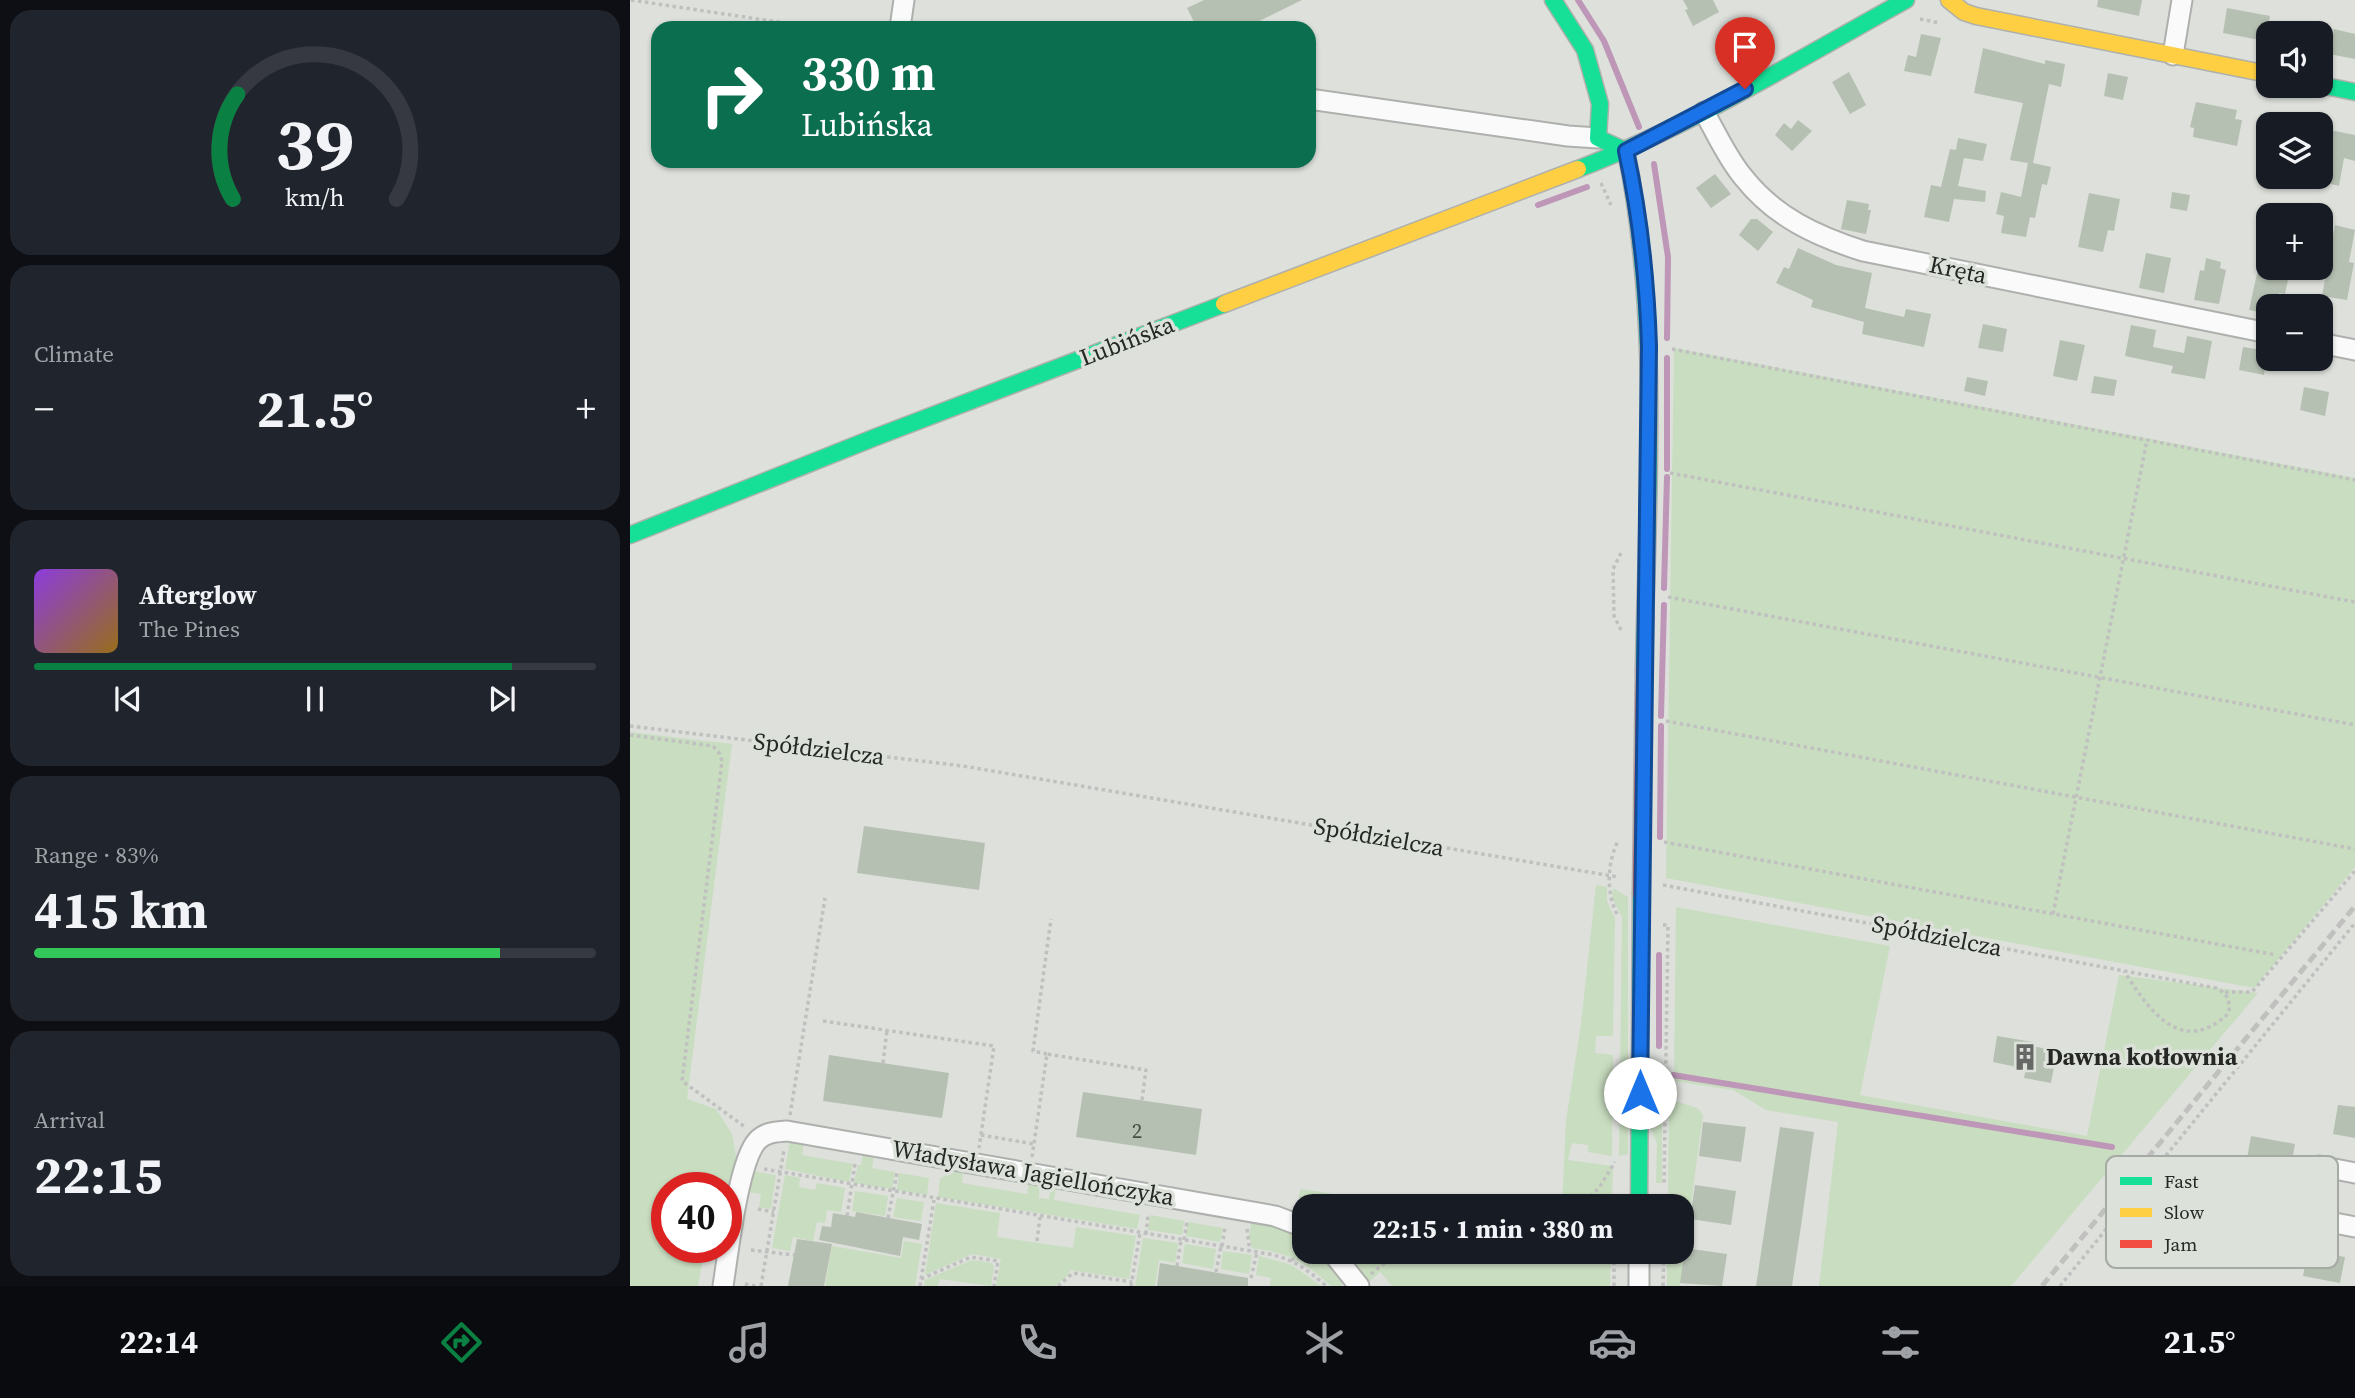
<!DOCTYPE html>
<meta charset="utf-8">
<style>
:root{--surface:#171b24;--page:#20242c;--text:#f1f3f6;--muted:#9ea1a6;--line:#363941;--accent:#0b8043}
body{margin:0;font-family:"Source Serif 4",serif;background:var(--page);color:var(--text);height:100vh;display:flex;flex-direction:column;font-size:26px;white-space:nowrap}
*{box-sizing:border-box;margin:0}
p{font-size:23px;color:var(--muted)}
.icon{flex:none;width:38px;height:38px;fill:none;stroke:currentColor;stroke-width:2;stroke-linecap:round;stroke-linejoin:round}
.map{position:relative;flex:1;overflow:hidden}
.side{display:flex;flex-direction:column;gap:10px;padding:10px;background:#0d0f14;width:630px}
.side>*{flex:none}
.top-card{position:absolute;left:21px;top:21px;width:665px;height:147px;border-radius:21px;box-shadow:0 2px 5px #0004;background:#0b6e4f;color:#fff;overflow:hidden}
.tools{position:absolute;left:1626px;top:21px;display:grid;gap:14px}
.tools a{display:grid;place-items:center;width:77px;height:77px;border-radius:14px;background:var(--surface);box-shadow:0 2px 5px #0004;font-size:35px}
.speed{position:absolute;left:21px;top:1172px;display:flex;gap:14px;font-size:35px;font-weight:700;text-align:center}
.speed>*{display:grid;place-content:center;width:91px;height:91px;border-radius:50%;background:var(--surface);box-shadow:0 2px 5px #0004;line-height:1}
.speed .limit{border:10px solid #d22;background:#fff;color:#111}
.pin{position:absolute;display:grid;place-items:center;width:60px;height:60px;color:#fff;margin:-72px -30px;border-radius:50% 50% 50% 0;rotate:-45deg;box-shadow:0 0 7px #0007}
.pin .icon{rotate:45deg}
.me{position:absolute;width:77px;margin:-38px;rotate:0deg;stroke-linejoin:round;filter:drop-shadow(0 0 5px #0008)}
.turn{display:flex;align-items:center;gap:24px;height:147px;padding:0 35px;font-size:32px}
.turn .icon{width:91px;height:91px;stroke-width:2.5}
.turn b{display:block;font-size:49px;line-height:60px}
.big{font-size:52px;font-weight:700;line-height:1.1}
.side .widget{flex:1;display:flex;flex-direction:column;justify-content:center;gap:10px;min-width:0;padding:0 24px;border-radius:21px;background:var(--page)}
.side .dial{align-items:center;gap:0}
.dial svg{height:182px;overflow:visible;fill:none;stroke:var(--line);stroke-width:7;stroke-linecap:round;text-anchor:middle}
.dial text{fill:var(--text);stroke:none}
.song{display:flex;align-items:center;gap:21px}
.cover{width:84px;height:84px;border-radius:10px;background:linear-gradient(135deg,hsl(270 70% 55%),hsl(40 70% 35%))}
.played{height:7px;border-radius:4px;background:linear-gradient(90deg,var(--accent) 85%,var(--line) 85%)}
.keys{display:flex;justify-content:space-around;direction:ltr}
.heat{display:flex;justify-content:space-between;align-items:center;font-size:38px;direction:ltr}
.charge{height:10px;border-radius:5px;background:linear-gradient(90deg,#34c759 83%,var(--line) 0)}
.trip{position:absolute;left:662px;top:1194px;width:402px;height:70px;border-radius:21px;background:var(--surface);box-shadow:0 2px 5px #0004;font-weight:700;line-height:70px;text-align:center}
.tabs{display:flex;height:112px;justify-content:space-around;align-items:center;background:#090b0e;color:var(--muted)}
.tabs .icon{width:49px;height:49px}
.tabs .active{color:var(--accent)}
.tabs b{font-size:32px;color:var(--text)}
main{display:flex;flex:1;min-height:0}
.map>svg:first-child{display:block}
.green{fill:#c9ddc0}
.lines{fill:none;stroke-linecap:round;stroke-linejoin:round}
.stream{stroke:#be96b7;stroke-width:6}
.building{fill:#b6c0b2}
.street-casing{stroke:#aeb0ad;stroke-width:23}
.fast-casing{stroke:#aeb0ad;stroke-width:19}
.slow-casing{stroke:#aeb0ad;stroke-width:19}
.jam-casing{stroke:#aeb0ad;stroke-width:19}
.path{stroke:#bfc0bf;stroke-width:3.5;stroke-dasharray:3.5 3.5;stroke-linecap:butt}
.street{stroke:#fafafa;stroke-width:19}
.fast{stroke:#16e098;stroke-width:16}
.slow{stroke:#ffcf43;stroke-width:16}
.jam{stroke:#f24e42;stroke-width:16}
.rail{stroke:#c0c1bf;stroke-width:5;stroke-dasharray:10 5;stroke-linecap:butt}
.route-casing{stroke:#114b97;stroke-width:18}
.route{stroke:#1a73e8;stroke-width:12}
.labels{text-anchor:middle;stroke-width:7;stroke-linejoin:round;paint-order:stroke}
.number-label{font-size:21px;fill:#4a4e48}
.street-label{font-size:24px;fill:#262825;stroke:#dce1da}
.poi-label{font-size:24px;font-weight:bold;fill:#262825;stroke:#dce1da;text-anchor:start}
.key{fill:#dce1da;stroke:#a5aaa4;stroke-width:2}
.key-label{font-size:19px;fill:#262825}
</style>
<main>
<section class="side">
<div class="widget dial"><svg viewBox="0 0 100 80">
<path d="M14 69A42 42 0 1 1 86 69"/>
<path d="M14 69A42 42 0 0 1 16 23" stroke="#0b8043"/>
<text x="50" y="56" font-size="32" font-weight="700">39</text>
<text x="50" y="72" font-size="11">km/h</text>
</svg></div>
<div class="widget"><p>Climate</p>
<div class="heat"><a>−</a><b class="big">21.5°</b><a>+</a></div>
</div>
<div class="widget">
<div class="song"><i class="cover"></i><div><b>Afterglow</b><p>The Pines</p></div></div>
<div class="played"></div>
<div class="keys"><svg class="icon" aria-label="previous" viewBox="0 0 24 24"><path d="M18 5L8 12l10 7zM5 5v14"/></svg><svg class="icon" aria-label="pause" viewBox="0 0 24 24"><path d="M8 5v14M16 5v14"/></svg><svg class="icon" aria-label="next" viewBox="0 0 24 24"><path d="M6 5l10 7-10 7zM19 5v14"/></svg></div>
</div>
<div class="widget"><p>Range · 83%</p><b class="big">415 km</b><div class="charge"></div></div>
<div class="widget"><p>Arrival</p><b class="big">22:15</b></div>
</section>
<div class="map">
<svg width="1725" height="1286" viewBox="0 0 1725 1286">
<rect width="100%" height="100%" fill="#dde0db"/>
<g class="green">
<path d="M1044 348 1725 478V867L1624 988 1036 878Z"/>
<path d="M0 732 102 744 57 1099 86 1109 102 1134 106 1156 99 1195H96V1188H37V1248H75L68 1286H0Z"/>
<path d="M966 885 977 887V901L985 918 983 1036H966L965 1053 983 1055 982 1156 958 1152V1145L942 1143 938 1160 983 1166 982 1206H932L936 1121 951 1024Z"/>
<path d="M983 888 998 897V1154L989 1156 992 917 982 898Z"/>
<path d="M1046 907 1260 946 1230 1095 1457 1136 1489 975 1628 993 1381 1286H1189L1208 1122 1136 1110 1103 1090 1044 1081Z"/>
<path d="M1039 1099 1067 1108 1073 1115 1050 1286H1037V1251H1052V1206H1038Z"/>
<path d="M1032 1100V1183H1026L1027 1143 1020 1127 1021 1108 1027 1101Z"/>
<path d="M160 1141 174 1143 172 1155 223 1164 219 1182 155 1169Z"/>
<path d="M233 1153 244 1155 242 1168 265 1172 262 1189 224 1183 228 1165H231Z"/>
<path d="M324 1169 333 1171 332 1183 397 1194 399 1181 410 1183 409 1198 419 1199 421 1185 426 1186 424 1200 510 1215 507 1229 308 1197 310 1179Z"/>
<path d="M122 1171 146 1175 141 1209 129 1207 131 1194 118 1192Z"/>
<path d="M269 1173 299 1178 297 1195 267 1190Z"/>
<path d="M155 1175 170 1178 169 1187 185 1190 187 1183 215 1188 211 1212 197 1210 195 1223 187 1222 183 1241 163 1237 160 1251 142 1248Z"/>
<path d="M671 1189 779 1206H686L668 1197Z"/>
<path d="M225 1191 258 1196 255 1216 222 1211Z"/>
<path d="M267 1198 294 1202 291 1221 263 1217Z"/>
<path d="M306 1203 370 1213 367 1237 443 1248 446 1227 506 1236 499 1279 440 1270 439 1274 425 1286H366L371 1259 342 1254 295 1275Z"/>
<path d="M520 1215 554 1221 552 1235 518 1230Z"/>
<path d="M622 1219C641 1222 658 1226 674 1238V1251L692 1253 709 1273 712 1286H701C672 1260 660 1254 622 1248L619 1235Z"/>
<path d="M558 1222 593 1228 590 1242 556 1236Z"/>
<path d="M513 1238 548 1243 545 1263 529 1260 525 1286H505Z"/>
<path d="M274 1241 292 1244 285 1286H195L202 1246 271 1258Z"/>
<path d="M555 1244 586 1249 583 1269 552 1263Z"/>
<path d="M593 1251 622 1255 619 1274 591 1269Z"/>
<path d="M733 1251H981L980 1286H762L750 1272 739 1282 726 1265 737 1256Z"/>
<path d="M629 1256 662 1265 691 1286H640L641 1278 626 1275Z"/>
<path d="M342 1260 362 1263 364 1267 361 1286 310 1279 308 1286H294L295 1280Z"/>
</g>
<g class="lines">
<g class="stream">
<path d="M948 0 974 41 1009 127"/>
<path d="M1024 164 1038 257 1037 338"/>
<path d="M908 205 957 187"/>
<path d="M1037 469V358"/>
<path d="M1034 588 1037 477"/>
<path d="M1031 716 1034 605"/>
<path d="M1030 837 1031 726"/>
<path d="M1029 955V1046"/>
<path d="M1043 1075 1482 1147"/>
</g>
</g>
<g class="building">
<path d="M574 0H672L615 28H567L557 8Z"/>
<path d="M1053 0H1083L1089 12 1063 26 1055 10 1058 9Z"/>
<path d="M1468 0H1512L1509 16 1467 7Z"/>
<path d="M1597 8 1640 16 1635 41 1593 33Z"/>
<path d="M1704 29 1725 34V59L1699 54Z"/>
<path d="M1291 34 1311 38 1301 76 1274 71 1278 55 1286 57Z"/>
<path d="M1353 48 1415 64V60L1435 64 1431 87 1419 84 1403 163 1421 167 1417 185 1412 184 1405 218 1400 217 1396 237 1371 233 1374 216 1366 214 1371 192 1391 197 1398 163 1380 160 1393 103 1344 93Z"/>
<path d="M1219 72 1236 105 1220 114 1202 82Z"/>
<path d="M1478 73 1498 77 1493 100 1474 96Z"/>
<path d="M1566 102 1607 110 1605 119 1612 120 1607 146 1563 137 1564 128 1560 127Z"/>
<path d="M1168 120 1182 131 1162 151 1145 135 1154 123 1161 129Z"/>
<path d="M1690 128 1725 135V161L1714 158 1709 186 1690 181Z"/>
<path d="M1328 138 1357 144 1353 161 1334 158 1328 186 1356 191 1355 202 1324 199 1319 222 1294 217 1301 185 1311 187 1320 149 1326 150Z"/>
<path d="M1085 174 1101 194 1081 208 1066 188Z"/>
<path d="M1542 192 1560 195 1557 211 1540 208Z"/>
<path d="M1459 193 1490 199 1484 231 1478 230 1473 252 1448 247Z"/>
<path d="M1217 200 1239 204 1238 210H1241L1236 234 1211 229Z"/>
<path d="M1121 219H1127L1143 232 1128 251 1109 235Z"/>
<path d="M1705 225 1725 230 1719 262 1724 263 1717 300 1692 296Z"/>
<path d="M1168 248 1206 265 1242 273 1235 308 1274 317 1276 309 1301 314 1294 347 1232 334 1234 322 1181 307 1183 300 1146 283 1154 267 1159 269Z"/>
<path d="M1516 253 1541 258 1534 293 1509 288Z"/>
<path d="M1576 258 1591 262 1590 268 1596 270 1589 304 1564 300 1570 270 1574 271Z"/>
<path d="M1628 269 1659 275 1655 294 1649 293 1646 306H1638V314L1619 310Z"/>
<path d="M1353 324 1377 329 1373 352 1348 348Z"/>
<path d="M1501 325 1526 330 1523 347 1554 353 1557 336 1582 341 1575 379 1541 373 1543 366 1495 356Z"/>
<path d="M1430 340 1455 345 1447 381 1423 376Z"/>
<path d="M1613 347 1638 351 1634 375 1609 370Z"/>
<path d="M1464 376 1487 380 1484 396 1461 393Z"/>
<path d="M1337 377 1358 381 1355 396 1334 391Z"/>
<path d="M1674 387 1699 392 1695 416 1670 410Z"/>
<path d="M234 826 355 843 349 890 227 873Z"/>
<path d="M1367 1036 1403 1042 1402 1046 1427 1051 1421 1083 1394 1078 1396 1069 1363 1062Z"/>
<path d="M199 1055 319 1073 312 1118 193 1101Z"/>
<path d="M453 1092 572 1109 566 1155 446 1137Z"/>
<path d="M1708 1105 1725 1107V1138L1703 1134Z"/>
<path d="M1073 1122 1116 1127 1111 1162 1069 1156Z"/>
<path d="M1150 1127 1184 1132 1172 1219 1162 1286H1126Z"/>
<path d="M1621 1136 1665 1144 1659 1179 1629 1173 1625 1190 1622 1206 1652 1212 1645 1246 1615 1241 1611 1254 1592 1250 1601 1204 1596 1202 1603 1173 1614 1175Z"/>
<path d="M1065 1185 1106 1191 1101 1225 1060 1219Z"/>
<path d="M226 1212 292 1224 289 1240 273 1237 270 1256 189 1240 192 1226 201 1227 203 1213 225 1217Z"/>
<path d="M167 1239 202 1244 194 1286H158Z"/>
<path d="M1055 1248 1097 1254 1092 1286 1050 1283Z"/>
<path d="M1678 1250 1715 1257 1710 1283 1673 1276Z"/>
<path d="M530 1263 618 1278V1286H527Z"/>
</g>
<g class="lines">
<defs>
<g id="street">
<path d="M270 28 274 0"/>
<path d="M1543 55 1552 0"/>
<path d="M679 99 938 136 968 138"/>
<path d="M1074 112C1087 134 1097 158 1114 178 1145 217 1186 236 1233 251L1638 333"/>
<path d="M1690 343 1725 350"/>
<path d="M1725 1173 1689 1166 1679 1218 1725 1227"/>
<path d="M701 1251 729 1286"/>
<path d="M93 1286C98 1255 108 1162 127 1141 135 1132 146 1132 157 1131L645 1216 674 1227"/>
<path d="M1009 1286V1251"/>
</g>
<g id="fast">
<path d="M923 0 955 50 970 104 968 138 996 151"/>
<path d="M1690 85 1725 92"/>
<path d="M996 151C1031 321 1017 496 1014 669"/>
<path d="M948 169C1063 125 1169 59 1276 0"/>
<path d="M0 535 246 437 594 304"/>
<path d="M1009 1206 1011 894"/>
</g>
<g id="slow">
<path d="M1319 0 1334 12 1346 16 1638 74"/>
<path d="M594 304 948 169"/>
</g>
<path id="jam" d="M1011 894 1014 669"/>
</defs>
<use href="#street" class="street-casing"/>
<use href="#fast" class="fast-casing"/>
<use href="#slow" class="slow-casing"/>
<use href="#jam" class="jam-casing"/>
<g class="path">
<path d="M1 0 188 28"/>
<path d="M1290 19 1310 23"/>
<path d="M1650 92 1670 96"/>
<path d="M971 183 981 205"/>
<path d="M1042 349 1725 480"/>
<path d="M1040 473 1725 602"/>
<path d="M1038 597 1725 725"/>
<path d="M991 630 984 616 983 569 992 551"/>
<path d="M1036 721 1725 849"/>
<path d="M0 726 333 766 988 877"/>
<path d="M0 735 83 746 90 754 92 761 52 1081 115 1127"/>
<path d="M1034 842 1646 955"/>
<path d="M1033 885 1586 988C1598 994 1600 1000 1599 1013 1551 1058 1519 1010 1494 971"/>
<path d="M987 914C976 892 977 863 988 841"/>
<path d="M1423 914 1517 440"/>
<path d="M1033 925H1038L1034 1186"/>
<path d="M1595 992H1622L1725 871"/>
<path d="M193 1021 364 1046 349 1148"/>
<path d="M417 1054 403 1051 421 919"/>
<path d="M253 1063 257 1030"/>
<path d="M160 1115 195 898"/>
<path d="M351 1135 404 1144"/>
<path d="M402 1157 417 1054 516 1070 512 1100"/>
<path d="M134 1169 639 1254C663 1259 678 1270 696 1286"/>
<path d="M953 1205 985 1195"/>
<path d="M950 1206 969 1188 985 1162"/>
<path d="M128 1209 144 1212"/>
<path d="M217 1216 225 1164"/>
<path d="M258 1218 267 1173"/>
<path d="M617 1229 620 1251"/>
<path d="M516 1234 518 1215"/>
<path d="M554 1240 557 1221"/>
<path d="M407 1241 410 1217"/>
<path d="M592 1246 595 1228"/>
<path d="M121 1250 164 1255"/>
<path d="M661 1260 682 1254"/>
<path d="M547 1266 551 1240"/>
<path d="M586 1272 591 1246"/>
<path d="M741 1274 770 1251"/>
<path d="M621 1278 627 1252"/>
<path d="M291 1279 341 1257 368 1261 364 1286"/>
<path d="M115 1284 126 1286"/>
<path d="M131 1286 154 1150"/>
<path d="M290 1286 304 1200"/>
<path d="M428 1286 443 1273 502 1282"/>
<path d="M501 1286 510 1233"/>
<path d="M984 1286V1251"/>
<path d="M1033 1286 1034 1251"/>
<path d="M1430 1286 1725 923"/>
</g>
<use href="#street" class="street"/>
<use href="#fast" class="fast"/>
<use href="#slow" class="slow"/>
<use href="#jam" class="jam"/>
<path class="rail" d="M1412 1286 1725 906"/>
</g>
<g class="lines">
<defs>
<path id="route" d="M1010 1093 1019 346C1017 281 1010 215 996 151L1115 89"/>
</defs>
<use href="#route" class="route-casing"/>
<use href="#route" class="route"/>
</g>
<defs>
<symbol id="building-bare" viewBox="-9 -9 18 18"><path d="M-4-6H4V6H1V3H-1V6H-4ZM-2.5-4.3h1.7v1.8h-1.7ZM.8-4.3h1.7v1.8H.8ZM-2.5-1h1.7V.8h-1.7ZM.8-1h1.7V.8H.8Z" fill="#666865" stroke="#dce1da" stroke-width="2.5" paint-order="stroke"/></symbol>
</defs>
<g fill-rule="evenodd">
<use href="#building-bare" x="1376" y="1038" width="38" height="38"/>
</g>
<g class="labels">
<g class="number-label">
<text x="507" y="1138">2</text>
</g>
<g class="street-label">
<text transform="translate(1328 270) rotate(12)" y="8">Kręta</text>
<text transform="translate(497 341) rotate(-21)" y="8">Lubińska</text>
<text transform="translate(189 749) rotate(7)" y="8">Spółdzielcza</text>
<text transform="translate(749 837) rotate(10)" y="8">Spółdzielcza</text>
<text transform="translate(1307 936) rotate(11)" y="8">Spółdzielcza</text>
<text transform="translate(403 1173) rotate(10)" y="8">Władysława Jagiellończyka</text>
</g>
<g class="poi-label">
<text x="1416" y="1065">Dawna kotłownia</text>
</g>
</g>
<rect x="1476" y="1156" width="232" height="112" rx="10" class="key"/>
<rect x="1490" y="1177" width="32" height="8" fill="#16e098"/>
<rect x="1490" y="1208" width="32" height="9" fill="#ffcf43"/>
<rect x="1490" y="1240" width="32" height="8" fill="#f24e42"/>
<g class="key-label">
<text x="1534" y="1188">Fast</text>
<text x="1534" y="1219">Slow</text>
<text x="1534" y="1251">Jam</text>
</g>
</svg>
<div class="tools">
<a><svg class="icon" aria-label="sound" viewBox="0 0 24 24"><path d="M4 9h4l5-4v14l-5-4H4zM17 9q2 3 0 6"/></svg></a>
<a><svg class="icon" aria-label="layers" viewBox="0 0 24 24"><path d="M12 4l9 5-9 5-9-5zM3 14l9 5 9-5"/></svg></a>
<a>+</a>
<a>−</a>
</div>
<div class="speed"><div class="limit">40</div></div>
<div class="pin" style="left:1115px;top:89px;background:#d93025"><svg class="icon" aria-label="arrive" viewBox="0 0 24 24"><path d="M6 21V4h12l-3 4 3 4H6"/></svg></div>
<svg class="me" style="left:1010px;top:1093px" viewBox="-20 -20 40 40"><circle r="19" fill="#fff"/><path d="M0-13L10 11 0 6-10 11z" fill="#1a73e8"/></svg>
<div class="trip">22:15 · 1 min · 380 m</div>
<div class="top-card">
<div class="turn"><svg class="icon" aria-label="right" viewBox="0 0 24 24"><path d="M7 20v-9h11M14 6l5 5-5 5"/></svg><div><b>330 m</b>Lubińska</div></div>
</div>
</div>
</main>
<nav class="tabs">
<b>22:14</b>
<svg class="icon active" aria-label="directions" viewBox="0 0 24 24"><path d="M12 3l9 9-9 9-9-9zM9 14v-3h6M13 9l2 2-2 2"/></svg>
<svg class="icon" aria-label="music" viewBox="0 0 24 24"><path d="M9 18V5l10-2v13"/><circle cx="6" cy="18" r="3"/><circle cx="16" cy="16" r="3"/></svg>
<svg class="icon" aria-label="phone" viewBox="0 0 24 24"><path d="M5 4h4l2 5-3 2q2 4 5 5l2-3 5 2v4C11 20 4 13 5 4z"/></svg>
<svg class="icon" aria-label="climate" viewBox="0 0 24 24"><path d="M12 3v18M4 7l16 10M4 17L20 7"/></svg>
<svg class="icon" aria-label="car" viewBox="0 0 24 24"><path d="M5 17H2v-5l4-1 3-4h7l3 4 3 1v5h-3M9 17h6M6 11h13"/><circle cx="7" cy="17" r="2"/><circle cx="17" cy="17" r="2"/></svg>
<svg class="icon" aria-label="filters" viewBox="0 0 24 24"><path d="M4 7h16M4 17h16"/><circle cx="9" cy="7" r="2"/><circle cx="15" cy="17" r="2"/></svg>
<b>21.5°</b>
</nav>
